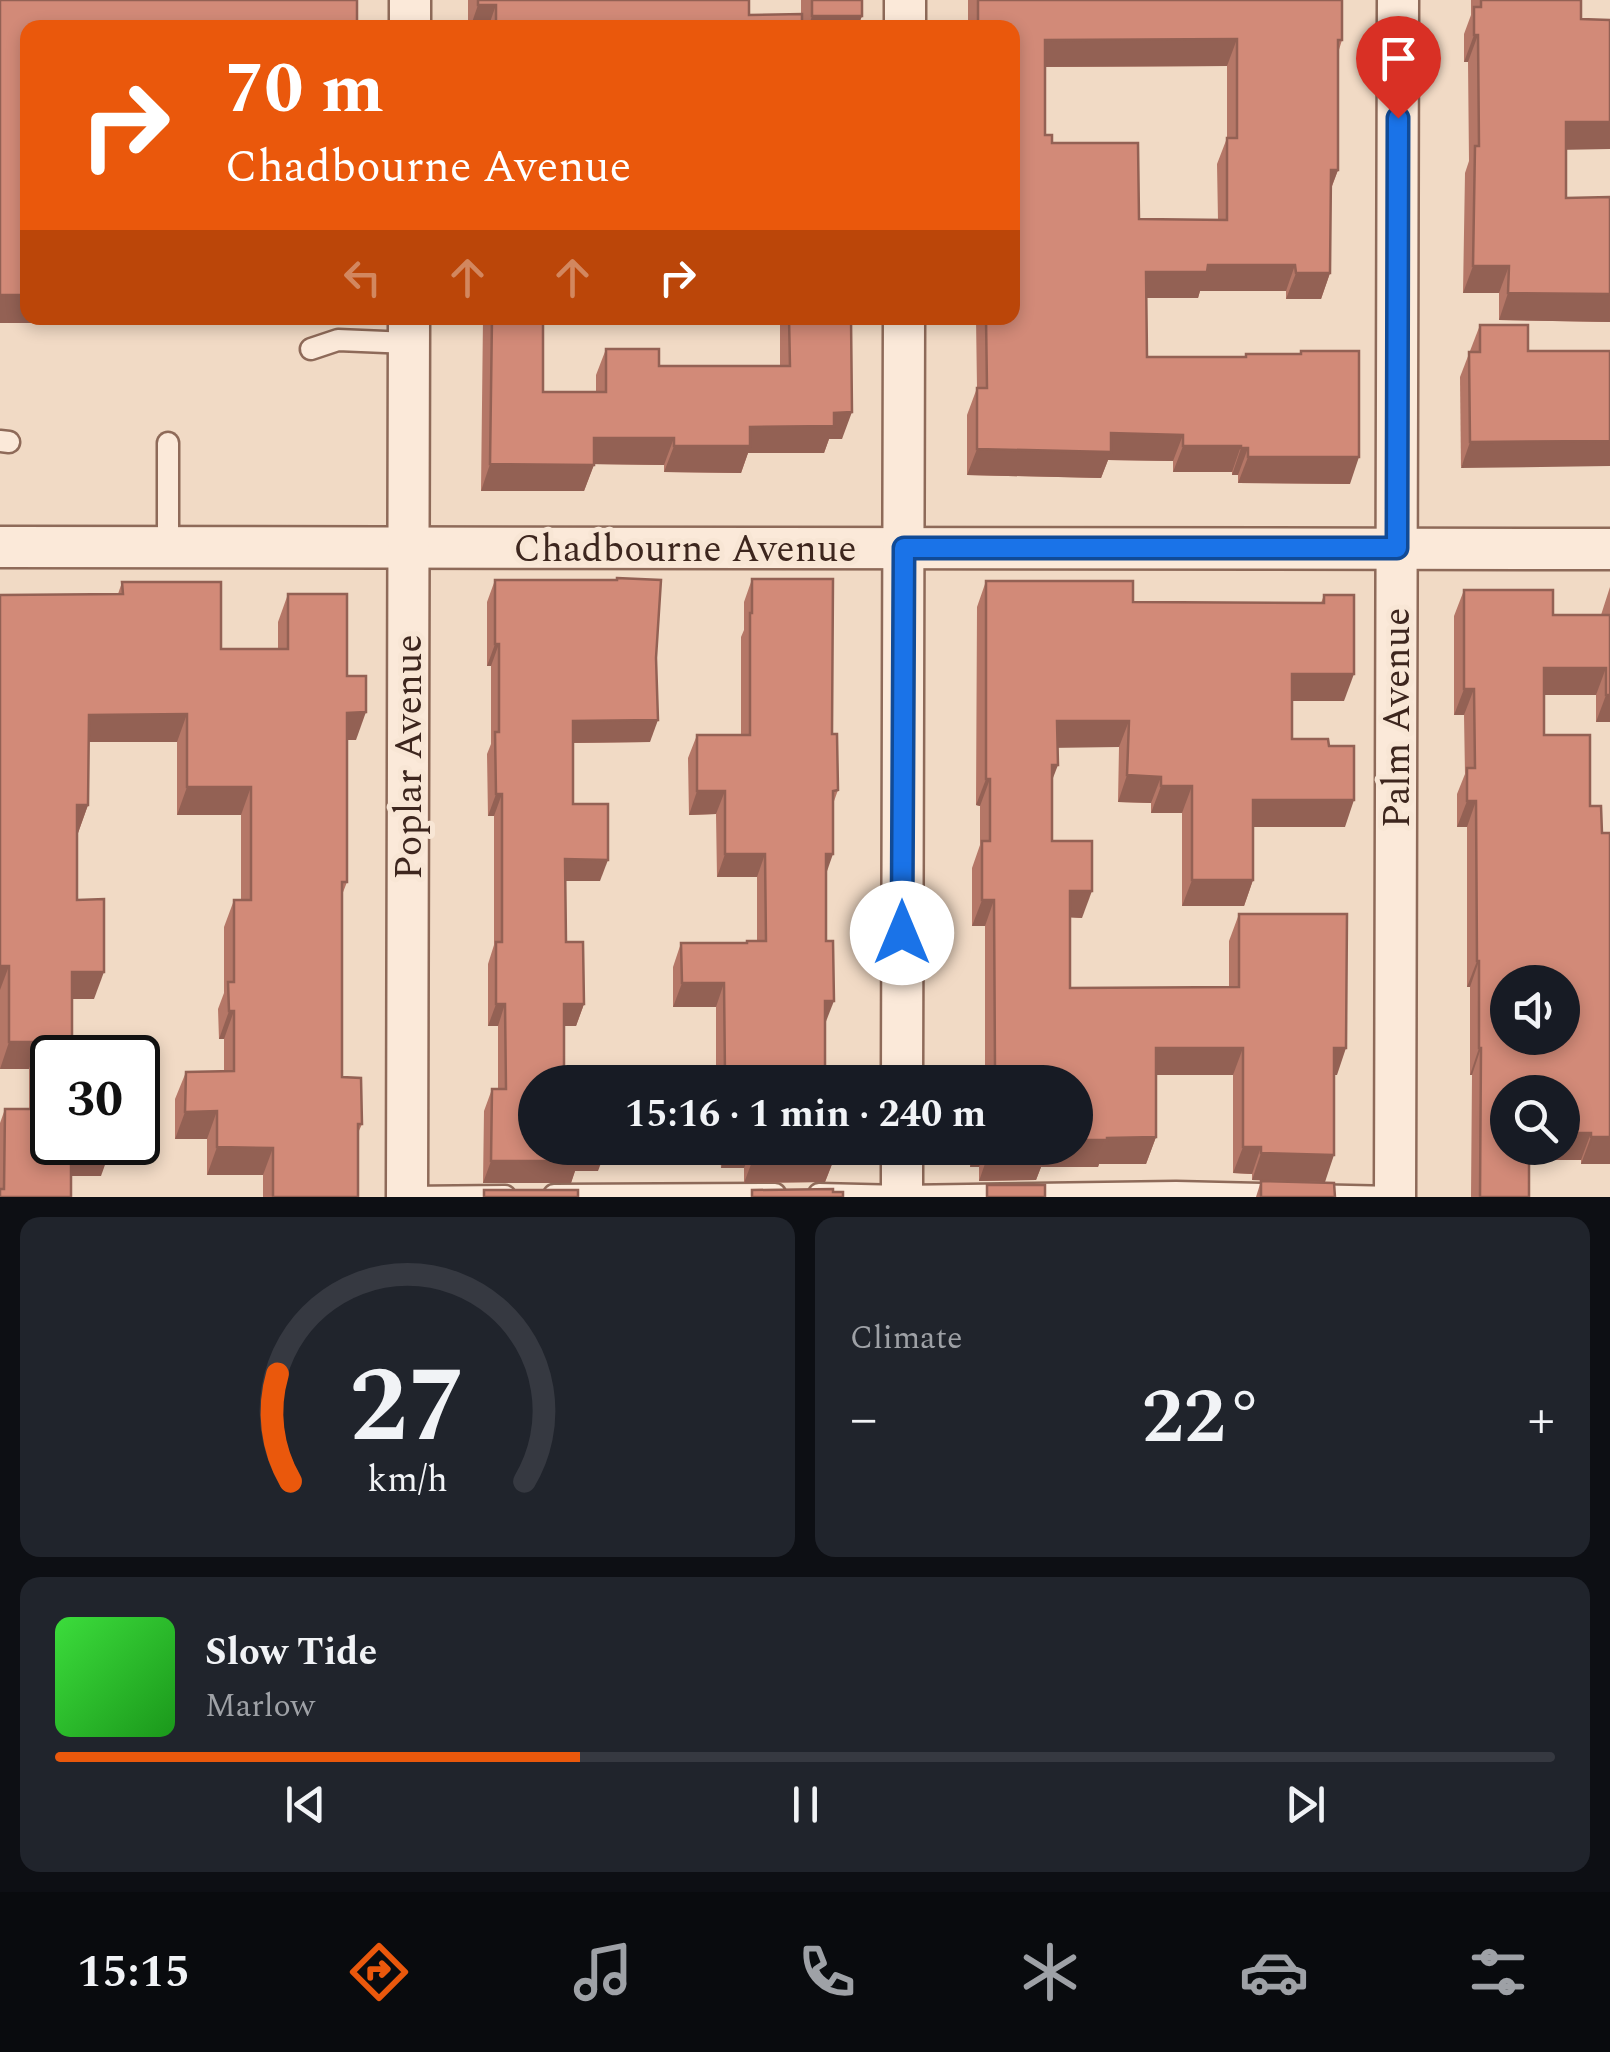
<!DOCTYPE html>
<meta charset="utf-8">
<style>
:root{--surface:#171b24;--page:#20242c;--text:#f1f3f6;--muted:#9ea1a6;--line:#363941;--accent:#ea580c}
body{margin:0;font-family:Spectral,serif;background:var(--page);color:var(--text);height:100vh;display:flex;flex-direction:column;font-size:38px;white-space:nowrap}
*{box-sizing:border-box;margin:0}
p{font-size:32px;color:var(--muted)}
.icon{flex:none;width:55px;height:55px;fill:none;stroke:currentColor;stroke-width:2;stroke-linecap:round;stroke-linejoin:round}
.map{position:relative;height:1197px;overflow:hidden}
.drawer{display:flex;flex-direction:column;gap:20px;padding:20px;background:#0d0f14;flex:1}
.drawer>*{flex:none}
.guide{position:absolute;left:20px;top:20px;width:1000px;height:305px;border-radius:20px;box-shadow:0 5px 15px #0003;background:#ea580c;color:#fff;overflow:hidden}
.buttons{position:absolute;left:1490px;top:965px;display:grid;gap:20px}
.buttons a{display:grid;place-items:center;width:90px;height:90px;border-radius:50%;background:var(--surface);box-shadow:0 5px 15px #0003;font-size:50px}
.speed{position:absolute;left:30px;top:1035px;display:flex;gap:20px;font-size:50px;font-weight:700;text-align:center}
.speed>*{display:grid;place-content:center;width:130px;height:130px;border-radius:50%;background:var(--surface);box-shadow:0 5px 15px #0003;line-height:1}
.speed .limit{border:5px solid #111;border-radius:15px;background:#fff;color:#111}
.pin{position:absolute;display:grid;place-items:center;width:85px;height:85px;color:#fff;margin:-102px -42px;border-radius:50% 50% 50% 0;rotate:-45deg;box-shadow:0 0 10px #0007}
.pin .icon{rotate:45deg}
.me{position:absolute;width:110px;margin:-55px;rotate:0deg;stroke-linejoin:round;filter:drop-shadow(0 0 8px #0008)}
.turn{display:flex;align-items:center;gap:35px;height:210px;padding:0 40px;font-size:45px}
.turn .icon{width:130px;height:130px;stroke-width:2.5}
.turn b{display:block;font-size:70px;line-height:85px}
.lanes{display:flex;align-items:center;height:95px;padding:0 40px;background:#0003;justify-content:center;gap:50px;direction:ltr}
.lanes .off{opacity:.35}
.big{font-size:75px;font-weight:700;line-height:1.1}
.drawer .card{flex:1;display:flex;flex-direction:column;justify-content:center;gap:15px;min-width:0;padding:0 35px;border-radius:20px;background:var(--page)}
.drawer .dial{align-items:center;gap:0}
.dial svg{height:260px;overflow:visible;fill:none;stroke:var(--line);stroke-width:7;stroke-linecap:round;text-anchor:middle}
.dial text{fill:var(--text);stroke:none}
.song{display:flex;align-items:center;gap:30px}
.cover{width:120px;height:120px;border-radius:15px;background:linear-gradient(135deg,hsl(120 70% 55%),hsl(120 70% 35%))}
.played{height:10px;border-radius:5px;background:linear-gradient(90deg,var(--accent) 35%,var(--line) 35%)}
.keys{display:flex;justify-content:space-around;direction:ltr}
.heat{display:flex;justify-content:space-between;align-items:center;font-size:55px;direction:ltr}
.drawer .tiles{flex:1;display:grid;gap:20px;grid-template-columns:1fr 1fr}
.card:last-child{grid-column:span 2}
.trip{position:absolute;left:518px;top:1065px;width:575px;height:100px;border-radius:50px;background:var(--surface);box-shadow:0 5px 15px #0003;font-weight:700;line-height:100px;text-align:center}
.dock{display:flex;height:160px;justify-content:space-around;align-items:center;background:#090b0e;color:var(--muted)}
.dock .icon{width:70px;height:70px}
.dock .active{color:var(--accent)}
.dock b{font-size:45px;color:var(--text)}
.map>svg:first-child{display:block}
.lines{fill:none;stroke-linecap:round;stroke-linejoin:round}
.lane-casing{stroke:#8e6a59;stroke-width:25}
.street-casing{stroke:#8e6a59;stroke-width:45}
.lane{stroke:#fbe9d9;stroke-width:20}
.street{stroke:#fbe9d9;stroke-width:40}
.wall{fill:#b57767;fill-rule:evenodd}
.shaded-wall{fill:#936154}
.building{fill:#d28a78;stroke:#936154;stroke-width:2.5;fill-rule:evenodd}
.route-casing{stroke:#114b97;stroke-width:25}
.route{stroke:#1a73e8;stroke-width:18}
.labels{text-anchor:middle;stroke-width:10;stroke-linejoin:round;paint-order:stroke}
.street-label{font-size:38px;fill:#3d261e;stroke:#f8e6d5}
</style>
<div class="map">
<svg width="1610" height="1197" viewBox="0 0 1610 1197">
<rect width="100%" height="100%" fill="#f1dac5"/>
<g class="lines">
<defs>
<g id="lane">
<path d="M311 349 338 340 409 343"/>
<path d="M0 441 9 442"/>
<path d="M168 443V547"/>
<path d="M819 1194 902 1196 1176 1192 1395 1197"/>
<path d="M554 1195 775 1194"/>
<path d="M407 1197 505 1196"/>
</g>
<g id="street">
<path d="M410 28V0"/>
<path d="M905 28V0"/>
<path d="M0 547 1610 549"/>
<path d="M902 1082 904 318"/>
<path d="M407 1197 409 318"/>
<path d="M902 1197V1148"/>
<path d="M1395 1197 1398 0"/>
</g>
</defs>
<use href="#lane" class="lane-casing"/>
<use href="#street" class="street-casing"/>
<use href="#lane" class="lane"/>
<use href="#street" class="street"/>
</g>
<g class="wall">
<path d="M468 0H749V15L801 14V0H862V16L857 28H468Z"/>
<path d="M968 0H1342V40L1338 53V170L1331 189 1330 273 1321 299H1286V291H1200L1198 298H1146L1147 357H1245L1246 354H1300L1301 351 1350 484 1238 483V475H1232V472H1173V461L1108 460 1101 478 967 475V415L977 388 976 318H1012V28H968ZM1227 66V138L1217 164 1218 220 1139 219 1045 135V67Z"/>
<path d="M1471 0H1581V19L1610 20V149H1566V198L1610 197V322L1499 320V293H1463L1465 173 1469 161 1468 62H1464V34L1471 15Z"/>
<path d="M483 318H608L606 321H543V392H596V375L606 349 659 366H780V318H851L842 439H829L824 453H748L741 473 664 472V465L594 464 584 491H481Z"/>
<path d="M1480 325H1528L1461 468 1460 377Z"/>
<path d="M752 579 832 734 838 790 833 804 826 874 825 1082H716V1007H673V967L681 943H746L757 941V877H717L716 814 689 815 688 758 697 735H741V637L744 630V602Z"/>
<path d="M495 580 650 742 573 743V804L600 881H566V942L584 1004 576 1026H564L535 1082 598 1171H575L571 1183H483L484 1111 492 1089H498V1026H488V964L494 945V816H488L487 754 491 744V666H487V602Z"/>
<path d="M986 581 1133 602 1321 603 1324 595 1344 701H1292V739L1329 746 1345 827H1253V880L1244 906H1182V813H1151V803L1118 802 1119 747H1058L1052 782V841L1082 918 1070 917V988L1229 987V941L1239 914 1337 1075H1334L1325 1182 1252 1180V1174L1233 1173V1075H1156V1137L1146 1164H1099L1098 1167H1041L1036 1180 979 1181V1167H970V1148H1075V1082H975L980 1069H985V926H972V868L980 845V806L976 805 977 607Z"/>
<path d="M122 582 221 649H278V622L288 594 347 676 356 740H347V882L342 895V1077L362 1124 358 1133V1197H263V1175H207V1139H175V1099L186 1072 224 1071V1039H219L218 1009 224 993V927L234 900H241V815H177V742H89L88 805 78 833 77 900 94 999H72L52 1058 101 1176H71L0 1197V1123L5 1109H29V1069H0V595L118 594Z"/>
<path d="M1610 587V722H1596V695H1544V735L1590 806 1610 1164H1581V1160H1529V1197H1471L1472 1075H1470V987H1467V827H1457V794L1465 774 1464 715H1454V616L1464 590 1553 615H1601Z"/>
<path d="M720 1148H834V1159L825 1182 744 1183V1168H721Z"/>
<path d="M1261 1181 1335 1197H1256Z"/>
</g>
<g class="shaded-wall">
<path d="M478 5H496L488 28H470Z"/>
<path d="M812 16H862L857 28H808Z"/>
<path d="M1474 35H1478L1468 62H1464Z"/>
<path d="M1237 39 1227 66 1035 67 1045 40Z"/>
<path d="M1566 122H1610V149L1556 150Z"/>
<path d="M1331 170H1338L1328 196Z"/>
<path d="M1208 265H1295L1286 291H1200L1198 298H1137L1146 272Z"/>
<path d="M1473 266H1509L1499 293H1463Z"/>
<path d="M1296 273H1330L1321 299H1286Z"/>
<path d="M1508 293 1610 294V322L1499 320Z"/>
<path d="M0 295H28V318H141L138 323H0Z"/>
<path d="M535 318H608L606 321H533Z"/>
<path d="M852 412 842 439H829L824 453H748L741 473 664 472 674 446 750 427 834 413Z"/>
<path d="M1111 433 1183 435 1173 461 1108 460 1101 478 967 475 977 449Z"/>
<path d="M594 438H674L664 465 584 464Z"/>
<path d="M1610 441V466L1461 468 1470 442Z"/>
<path d="M1183 446H1241L1232 472H1173Z"/>
<path d="M1241 448H1248L1238 475H1232Z"/>
<path d="M1248 457H1359L1350 484 1238 483Z"/>
<path d="M490 464 594 465 584 491H481Z"/>
<path d="M495 644H499L491 666H487Z"/>
<path d="M1544 668H1606L1596 695H1535Z"/>
<path d="M1292 674H1354L1344 701H1282Z"/>
<path d="M1464 689H1474L1464 715H1454Z"/>
<path d="M1606 695H1610V722H1596Z"/>
<path d="M366 712 356 740H337L347 713Z"/>
<path d="M187 714 177 742H79L89 715Z"/>
<path d="M658 720 650 742 565 743 573 721Z"/>
<path d="M1057 721H1129L1119 747 1048 748Z"/>
<path d="M1052 765H1058L1048 791Z"/>
<path d="M1127 775 1161 777 1151 803 1118 802Z"/>
<path d="M986 779H990L980 806 976 805Z"/>
<path d="M1161 786H1192L1182 813H1151Z"/>
<path d="M187 787H251L241 815H177Z"/>
<path d="M697 791H725L716 814 689 815Z"/>
<path d="M496 794H502L494 816H488Z"/>
<path d="M1253 800H1354L1345 827H1244Z"/>
<path d="M1467 801H1476L1467 827H1457Z"/>
<path d="M77 805H88L78 833Z"/>
<path d="M725 854H765L757 877H717Z"/>
<path d="M826 854H833L825 877Z"/>
<path d="M565 859 608 860 600 881H557Z"/>
<path d="M1192 880H1253L1244 906H1182Z"/>
<path d="M1070 891H1092L1082 918 1060 917Z"/>
<path d="M982 900H994L985 926H972Z"/>
<path d="M1477 961H1479L1470 987H1467Z"/>
<path d="M0 966H9L0 990Z"/>
<path d="M72 972H104L94 999H62Z"/>
<path d="M682 983H724L716 1007H673Z"/>
<path d="M825 1001H834L825 1024Z"/>
<path d="M496 1004H505L498 1026H488Z"/>
<path d="M564 1004H584L576 1026H556Z"/>
<path d="M229 1011H234L224 1039H219Z"/>
<path d="M9 1042H39L29 1069H0Z"/>
<path d="M1156 1048H1243L1233 1075H1146Z"/>
<path d="M1334 1048H1346L1337 1075H1324Z"/>
<path d="M1479 1048H1481L1472 1075H1470Z"/>
<path d="M217 1111 207 1139H175L185 1112Z"/>
<path d="M1562 1133H1591L1581 1160H1520L1524 1148H1562Z"/>
<path d="M1156 1137 1146 1164H1099L1098 1167H1041L1036 1180 979 1181 988 1155 1043 1148H1075V1140L1107 1138Z"/>
<path d="M1591 1137H1610V1164H1581Z"/>
<path d="M217 1147 273 1148 263 1175H207Z"/>
<path d="M1243 1147H1261L1252 1174 1233 1173Z"/>
<path d="M71 1148H111L101 1176H61Z"/>
<path d="M728 1148H752L744 1168H721Z"/>
<path d="M977 1148H986L979 1167H970Z"/>
<path d="M579 1150H606L598 1171H575L571 1183H483L491 1161Z"/>
<path d="M1261 1153 1334 1155 1325 1182 1252 1180Z"/>
<path d="M753 1159H834L825 1182 744 1183Z"/>
</g>
<g class="building">
<path d="M0 0H357V28H28V295H0Z"/>
<path d="M478 0H749V15L802 14V28H496V5H478Z"/>
<rect x="812" y="0" width="50" height="16"/>
<path d="M978 0H1342V40H1338V170H1331L1330 273H1296L1295 265H1208L1207 272H1146L1147 357H1246V354H1301V351H1359V457H1248V448H1241V446H1183V435L1111 433V452L977 449V388H987L986 318H1012V28H978ZM1237 39V138H1227V220L1139 219 1138 143H1052V135H1045V40Z"/>
<path d="M1481 0H1581V19L1610 20V122H1566V198L1610 197V294L1508 293 1509 266H1473L1475 146H1479L1478 35H1474V7H1481Z"/>
<path d="M492 318H543V392H606V349H659V366H790L789 318H851L852 412 834 413V426L750 427V446H674V438H594V465L490 464Z"/>
<path d="M1480 325H1528V351H1610V441L1470 442 1469 352H1480Z"/>
<path d="M617 578 661 580 656 658 658 720 573 721V804H608V860L565 859 566 942H583L584 1004H564V1082H535V1148H606V1150H579V1161H491L492 1089H506L505 1004H496V942H502V794H496L495 732H499V644H495V580H617Z"/>
<path d="M752 579H833L832 734H837L838 790 833 791V854H826V941H833L834 1001H825V1082H729V1075L725 1074 724 983H682L681 943H747V941H766L765 854H725V791H697V735H750V613H752Z"/>
<path d="M986 581H1133V602L1324 603V595H1354V674H1292V739H1328L1329 746H1354V800H1253V880H1192V786H1161V777L1127 775 1129 721H1057L1058 765H1052V841H1092V891H1070V988L1239 987V914H1347L1346 1048H1334V1155L1261 1153V1147H1243V1048H1156V1137L1107 1138V1140H1075V1082H980V1069H995L994 900H982V841H990V779H986Z"/>
<path d="M122 582H221V649H288V594H347V676H366V712L347 713V882H342V1077L361 1078 362 1124H358V1197H273V1148L217 1147V1111L185 1112 186 1072 234 1071V1011H229L228 982H234V900H251V787H187V714L89 715 88 805H77V900L104 899V972H72V1058H52V1142H112L111 1148H71V1197H0V1189H4L5 1109H39V1042H9V966H0V595L123 594Z"/>
<path d="M1464 590H1553V615H1610V695H1606V668H1544V735H1590V806H1601L1602 833H1610V1137H1591V1133H1562V1092H1508V1148H1529V1197H1480L1481 1048H1479V961H1477L1476 801H1467V768H1475L1474 689H1464ZM1508 982H1562V1038H1508Z"/>
<rect x="753" y="1148" width="81" height="11"/>
<path d="M988 1148H1046V1154L988 1155Z"/>
<path d="M1261 1181 1334 1183 1335 1197H1261Z"/>
<rect x="987" y="1185" width="58" height="12"/>
<path d="M833 1189V1192H843V1197H752V1190Z"/>
<rect x="484" y="1190" width="94" height="7"/>
</g>
<g class="lines">
<defs>
<path id="route" d="M902 933 904 548H1397L1398 118"/>
</defs>
<use href="#route" class="route-casing"/>
<use href="#route" class="route"/>
</g>
<g class="labels">
<g class="street-label">
<text x="685" y="561">Chadbourne Avenue</text>
<text transform="translate(1396 718) rotate(-90)" y="13">Palm Avenue</text>
<text transform="translate(408 757) rotate(-90)" y="13">Poplar Avenue</text>
</g>
</g>
</svg>
<div class="buttons">
<a><svg class="icon" aria-label="sound" viewBox="0 0 24 24"><path d="M4 9h4l5-4v14l-5-4H4zM17 9q2 3 0 6"/></svg></a>
<a><svg class="icon" aria-label="search" viewBox="0 0 24 24"><circle cx="10" cy="10" r="6"/><path d="M15 15l6 6"/></svg></a>
</div>
<div class="speed"><div class="limit">30</div></div>
<div class="pin" style="left:1398px;top:118px;background:#d93025"><svg class="icon" aria-label="arrive" viewBox="0 0 24 24"><path d="M6 21V4h12l-3 4 3 4H6"/></svg></div>
<svg class="me" style="left:902px;top:933px" viewBox="-20 -20 40 40"><circle r="19" fill="#fff"/><path d="M0-13L10 11 0 6-10 11z" fill="#1a73e8"/></svg>
<div class="trip">15:16 · 1 min · 240 m</div>
<div class="guide">
<div class="turn"><svg class="icon" aria-label="right" viewBox="0 0 24 24"><path d="M7 20v-9h11M14 6l5 5-5 5"/></svg><div><b>70 m</b>Chadbourne Avenue</div></div>
<div class="lanes"><svg class="icon off" aria-label="left" viewBox="0 0 24 24"><path d="M17 20v-9H6M10 6l-5 5 5 5"/></svg><svg class="icon off" aria-label="ahead" viewBox="0 0 24 24"><path d="M12 20V5M6 11l6-6 6 6"/></svg><svg class="icon off" aria-label="ahead" viewBox="0 0 24 24"><path d="M12 20V5M6 11l6-6 6 6"/></svg><svg class="icon" aria-label="right" viewBox="0 0 24 24"><path d="M7 20v-9h11M14 6l5 5-5 5"/></svg></div>
</div>
</div>
<section class="drawer">
<div class="tiles">
<div class="card dial"><svg viewBox="0 0 100 80">
<path d="M14 69A42 42 0 1 1 86 69"/>
<path d="M14 69A42 42 0 0 1 10 36" stroke="#ea580c"/>
<text x="50" y="56" font-size="32" font-weight="700">27</text>
<text x="50" y="72" font-size="11">km/h</text>
</svg></div>
<div class="card"><p>Climate</p>
<div class="heat"><a>−</a><b class="big">22°</b><a>+</a></div>
</div>
<div class="card">
<div class="song"><i class="cover"></i><div><b>Slow Tide</b><p>Marlow</p></div></div>
<div class="played"></div>
<div class="keys"><svg class="icon" aria-label="previous" viewBox="0 0 24 24"><path d="M18 5L8 12l10 7zM5 5v14"/></svg><svg class="icon" aria-label="pause" viewBox="0 0 24 24"><path d="M8 5v14M16 5v14"/></svg><svg class="icon" aria-label="next" viewBox="0 0 24 24"><path d="M6 5l10 7-10 7zM19 5v14"/></svg></div>
</div>
</div>
</section>
<nav class="dock">
<b>15:15</b>
<svg class="icon active" aria-label="directions" viewBox="0 0 24 24"><path d="M12 3l9 9-9 9-9-9zM9 14v-3h6M13 9l2 2-2 2"/></svg>
<svg class="icon" aria-label="music" viewBox="0 0 24 24"><path d="M9 18V5l10-2v13"/><circle cx="6" cy="18" r="3"/><circle cx="16" cy="16" r="3"/></svg>
<svg class="icon" aria-label="phone" viewBox="0 0 24 24"><path d="M5 4h4l2 5-3 2q2 4 5 5l2-3 5 2v4C11 20 4 13 5 4z"/></svg>
<svg class="icon" aria-label="climate" viewBox="0 0 24 24"><path d="M12 3v18M4 7l16 10M4 17L20 7"/></svg>
<svg class="icon" aria-label="car" viewBox="0 0 24 24"><path d="M5 17H2v-5l4-1 3-4h7l3 4 3 1v5h-3M9 17h6M6 11h13"/><circle cx="7" cy="17" r="2"/><circle cx="17" cy="17" r="2"/></svg>
<svg class="icon" aria-label="filters" viewBox="0 0 24 24"><path d="M4 7h16M4 17h16"/><circle cx="9" cy="7" r="2"/><circle cx="15" cy="17" r="2"/></svg>
</nav>
